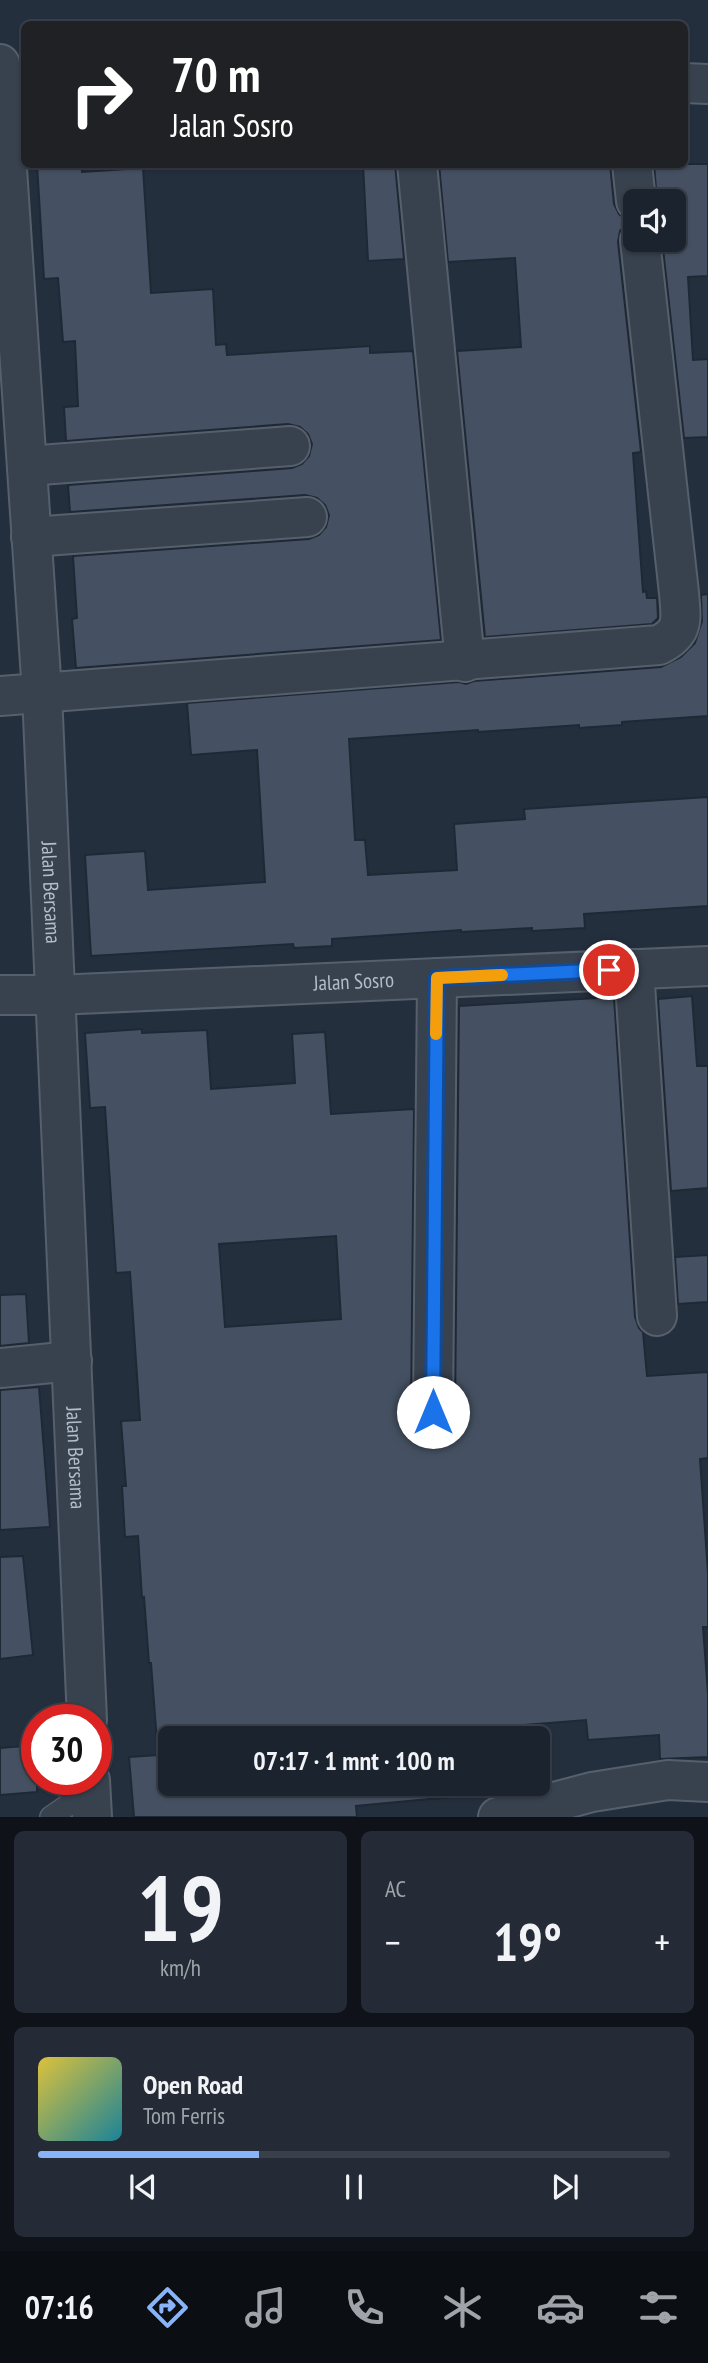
<!DOCTYPE html>
<html lang="id">
<meta charset="utf-8">
<style>
:root{--surface:#1b232e;--page:#242b36;--text:#f1f3f6;--muted:#a0a4aa;--line:#39404a;--accent:#8ab4f8}
body{margin:0;font-family:"PT Sans Narrow",sans-serif;background:var(--page);color:var(--text);height:100vh;display:flex;flex-direction:column;font-size:26px;white-space:nowrap}
*{box-sizing:border-box;margin:0}
p{font-size:23px;color:var(--muted)}
.icon{flex:none;width:38px;height:38px;fill:none;stroke:currentColor;stroke-width:2;stroke-linecap:round;stroke-linejoin:round}
.map{position:relative;height:1817px;overflow:hidden}
.details{display:flex;flex-direction:column;gap:14px;padding:14px;background:#0f1319;flex:1}
.details>*{flex:none}
.top-card{position:absolute;left:21px;top:21px;width:667px;height:147px;border-radius:10px;box-shadow:0 2px 5px #0004,0 0 0 2px var(--line);background:#202124;color:#fff;overflow:hidden}
.controls{position:absolute;left:623px;top:189px;display:grid;gap:14px}
.controls a{display:grid;place-items:center;width:63px;height:63px;border-radius:10px;background:var(--surface);box-shadow:0 2px 5px #0004,0 0 0 2px var(--line);font-size:35px}
.speed{position:absolute;left:21px;top:1704px;display:flex;gap:14px;font-size:35px;font-weight:700;text-align:center}
.speed>*{display:grid;place-content:center;width:91px;height:91px;border-radius:50%;background:var(--surface);box-shadow:0 2px 5px #0004,0 0 0 2px var(--line);line-height:1}
.speed .limit{border:10px solid #d22;background:#fff;color:#111}
.pin{position:absolute;display:grid;place-items:center;width:60px;height:60px;color:#fff;margin:-30px;border:4px solid #fff;border-radius:50%;box-shadow:0 2px 7px #0007}
.me{position:absolute;width:77px;margin:-38px;rotate:0deg;stroke-linejoin:round;filter:drop-shadow(0 0 5px #0008)}
.turn{display:flex;align-items:center;gap:24px;height:147px;padding:0 35px;font-size:32px}
.turn .icon{width:91px;height:91px;stroke-width:2.5}
.turn b{display:block;font-size:49px;line-height:60px}
.big{font-size:52px;font-weight:800;line-height:1.1}
.details .card{flex:1;display:flex;flex-direction:column;justify-content:center;gap:10px;min-width:0;padding:0 24px;border-radius:10px;background:var(--page)}
.details .dial{align-items:center;gap:0}
.dial b{font-size:91px;line-height:1}
.song{display:flex;align-items:center;gap:21px}
.cover{width:84px;height:84px;border-radius:10px;background:linear-gradient(135deg,hsl(50 70% 55%),hsl(190 70% 35%))}
.played{height:7px;border-radius:4px;background:linear-gradient(90deg,var(--accent) 35%,var(--line) 35%)}
.keys{display:flex;justify-content:space-around;direction:ltr}
.heat{display:flex;justify-content:space-between;align-items:center;font-size:38px;direction:ltr}
.details .tiles{flex:1;display:grid;gap:14px;grid-template-columns:1fr 1fr}
.card:last-child{grid-column:span 2}
.trip{position:absolute;left:158px;top:1726px;width:392px;height:70px;border-radius:10px;background:var(--surface);box-shadow:0 2px 5px #0004,0 0 0 2px var(--line);font-weight:800;line-height:70px;text-align:center}
.dock{display:flex;height:112px;justify-content:space-around;align-items:center;background:#0b0e12;color:var(--muted)}
.dock .icon{width:49px;height:49px}
.dock .current{color:var(--accent)}
.dock b{font-size:32px;color:var(--text)}
.map>svg:first-child{display:block}
.building{fill:#455162;stroke:#1f2835;stroke-width:2;fill-rule:evenodd}
.lines{fill:none;stroke-linecap:round;stroke-linejoin:round}
.lane-casing{stroke:#565f6c;stroke-width:24}
.street-casing{stroke:#565f6c;stroke-width:42}
.lane{stroke:#38414e;stroke-width:21}
.street{stroke:#38414e;stroke-width:38}
.route-casing{stroke:#114b97;stroke-width:18}
.route{stroke:#1a73e8;stroke-width:12}
.slow{stroke:#f59e0b;stroke-width:12}
.labels{text-anchor:middle;stroke-width:7;stroke-linejoin:round;paint-order:stroke}
.street-label{font-size:21px;fill:#b4bcc9;stroke:#1d2633}
</style>
<div class="map">
<svg width="708" height="1817" viewBox="0 0 708 1817">
<rect width="100%" height="100%" fill="#242f3e"/>
<g class="building">
<path d="M37 164H81L82 172 143 168 151 293 213 289 216 345 226 344 227 355 370 346V353L413 351 441 640 76 668 72 619 77 618 73 556 309 539 319 535 326 527 329 515 325 505 317 498 305 495 70 512 68 485 292 468 302 464 309 456 312 444 308 434 300 427 288 424 66 441 64 407 78 406 75 341 63 342 58 278 44 279Z"/>
<path d="M363 164H395L404 259 368 261Z"/>
<path d="M439 164H610L614 204 619 214 629 221 620 231 618 242 641 452 633 453 643 592 646 591 647 598H657L658 618 652 624 485 637 457 351 521 347 515 258 448 262Z"/>
<path d="M654 164H708V276L688 277 693 360 708 359V437L684 438 662 240H674V201H657Z"/>
<path d="M708 594V716L622 722V725L579 728V725L478 732V730L349 739 355 840H365L368 875 457 870 454 824 525 819 524 809 708 797V906L584 914 585 928 532 931V928L461 932V930L332 939V946L294 948 293 944 91 956 85 855 145 851 148 890 265 882 257 750 191 755 187 703 459 682 466 684 474 681 661 667 681 657 695 643 702 621 701 595Z"/>
<path d="M692 996 697 1066H708V1188L671 1191 658 999Z"/>
<path d="M614 997 635 1317 639 1328 643 1332 647 1376 708 1372V1458L700 1459 708 1573V1627H703L708 1694V1757L660 1759 659 1735 588 1740 586 1720 499 1727 500 1738H170V1783H504V1792L356 1806 357 1817H134L129 1757 158 1755 151 1663H149L144 1597 142 1598 138 1536 125 1537 122 1486H126L121 1421 140 1420 130 1272 116 1273 105 1107 90 1108 85 1033 142 1029V1033L207 1030 211 1089 295 1083 292 1034 325 1032 331 1114 414 1109 411 1412 414 1422 421 1430 433 1434 443 1431 451 1424 455 1412 459 1006ZM336 1236 341 1319 225 1327 219 1244Z"/>
<path d="M708 1255V1302L678 1304 675 1257Z"/>
<path d="M26 1294 29 1343 0 1346V1295Z"/>
<path d="M39 1387 50 1527 0 1530V1390Z"/>
<path d="M23 1556 33 1655 0 1659V1557Z"/>
<path d="M37 1745V1792L0 1795V1748Z"/>
</g>
<g class="lines">
<defs>
<path id="lane" d="M51 1817 90 1790"/>
<g id="street">
<path id="s1" d="M0 64 42 693 87 1720"/>
<path d="M684 83 708 84"/>
<path d="M417 164 465 662"/>
<path d="M632 164 636 201"/>
<path d="M27 466 290 446"/>
<path d="M31 537 307 517"/>
<path d="M0 696 659 645C685 632 681 619 679 593L640 240"/>
<path d="M634 969 657 1316"/>
<path id="s2" d="M0 995H56L708 966"/>
<path d="M0 1368 72 1361"/>
<path d="M433 1412 437 978"/>
<path d="M90 1780 92 1817"/>
<path d="M498 1817 592 1792 668 1780 708 1782"/>
</g>
</defs>
<use href="#lane" class="lane-casing"/>
<use href="#street" class="street-casing"/>
<use href="#lane" class="lane"/>
<use href="#street" class="street"/>
</g>
<g class="lines">
<defs>
<path id="route" d="M433 1412 437 978 609 970"/>
</defs>
<use href="#route" class="route-casing"/>
<use href="#route" class="route"/>
<path class="slow" d="M436 1034 437 978 502 975"/>
</g>
<g class="labels">
<g class="street-label">
<text dy="7" stroke="none"><textPath href="#s1" startOffset="830">Jalan Bersama</textPath></text>
<text dy="7" stroke="none"><textPath href="#s2" startOffset="354">Jalan Sosro</textPath></text>
<text dy="7" stroke="none"><textPath href="#s1" startOffset="1396">Jalan Bersama</textPath></text>
</g>
</g>
</svg>
<div class="controls">
<a><svg class="icon" aria-label="sound" viewBox="0 0 24 24"><path d="M4 9h4l5-4v14l-5-4H4zM17 9q2 3 0 6"/></svg></a>
</div>
<div class="speed"><div class="limit">30</div></div>
<div class="pin" style="left:609px;top:970px;background:#d93025"><svg class="icon" aria-label="arrive" viewBox="0 0 24 24"><path d="M6 21V4h12l-3 4 3 4H6"/></svg></div>
<svg class="me" style="left:433px;top:1412px" viewBox="-20 -20 40 40"><circle r="19" fill="#fff"/><path d="M0-13L10 11 0 6-10 11z" fill="#1a73e8"/></svg>
<div class="trip">07:17 · 1 mnt · 100 m</div>
<div class="top-card">
<div class="turn"><svg class="icon" aria-label="right" viewBox="0 0 24 24"><path d="M7 20v-9h11M14 6l5 5-5 5"/></svg><div><b>70 m</b>Jalan Sosro</div></div>
</div>
</div>
<section class="details">
<div class="tiles">
<div class="card dial"><b>19</b><p>km/h</p></div>
<div class="card"><p>AC</p>
<div class="heat"><a>−</a><b class="big">19°</b><a>+</a></div>
</div>
<div class="card">
<div class="song"><i class="cover"></i><div><b>Open Road</b><p>Tom Ferris</p></div></div>
<div class="played"></div>
<div class="keys"><svg class="icon" aria-label="previous" viewBox="0 0 24 24"><path d="M18 5L8 12l10 7zM5 5v14"/></svg><svg class="icon" aria-label="pause" viewBox="0 0 24 24"><path d="M8 5v14M16 5v14"/></svg><svg class="icon" aria-label="next" viewBox="0 0 24 24"><path d="M6 5l10 7-10 7zM19 5v14"/></svg></div>
</div>
</div>
</section>
<nav class="dock">
<b>07:16</b>
<svg class="icon current" aria-label="directions" viewBox="0 0 24 24"><path d="M12 3l9 9-9 9-9-9zM9 14v-3h6M13 9l2 2-2 2"/></svg>
<svg class="icon" aria-label="music" viewBox="0 0 24 24"><path d="M9 18V5l10-2v13"/><circle cx="6" cy="18" r="3"/><circle cx="16" cy="16" r="3"/></svg>
<svg class="icon" aria-label="phone" viewBox="0 0 24 24"><path d="M5 4h4l2 5-3 2q2 4 5 5l2-3 5 2v4C11 20 4 13 5 4z"/></svg>
<svg class="icon" aria-label="climate" viewBox="0 0 24 24"><path d="M12 3v18M4 7l16 10M4 17L20 7"/></svg>
<svg class="icon" aria-label="car" viewBox="0 0 24 24"><path d="M5 17H2v-5l4-1 3-4h7l3 4 3 1v5h-3M9 17h6M6 11h13"/><circle cx="7" cy="17" r="2"/><circle cx="17" cy="17" r="2"/></svg>
<svg class="icon" aria-label="filters" viewBox="0 0 24 24"><path d="M4 7h16M4 17h16"/><circle cx="9" cy="7" r="2"/><circle cx="15" cy="17" r="2"/></svg>
</nav>
